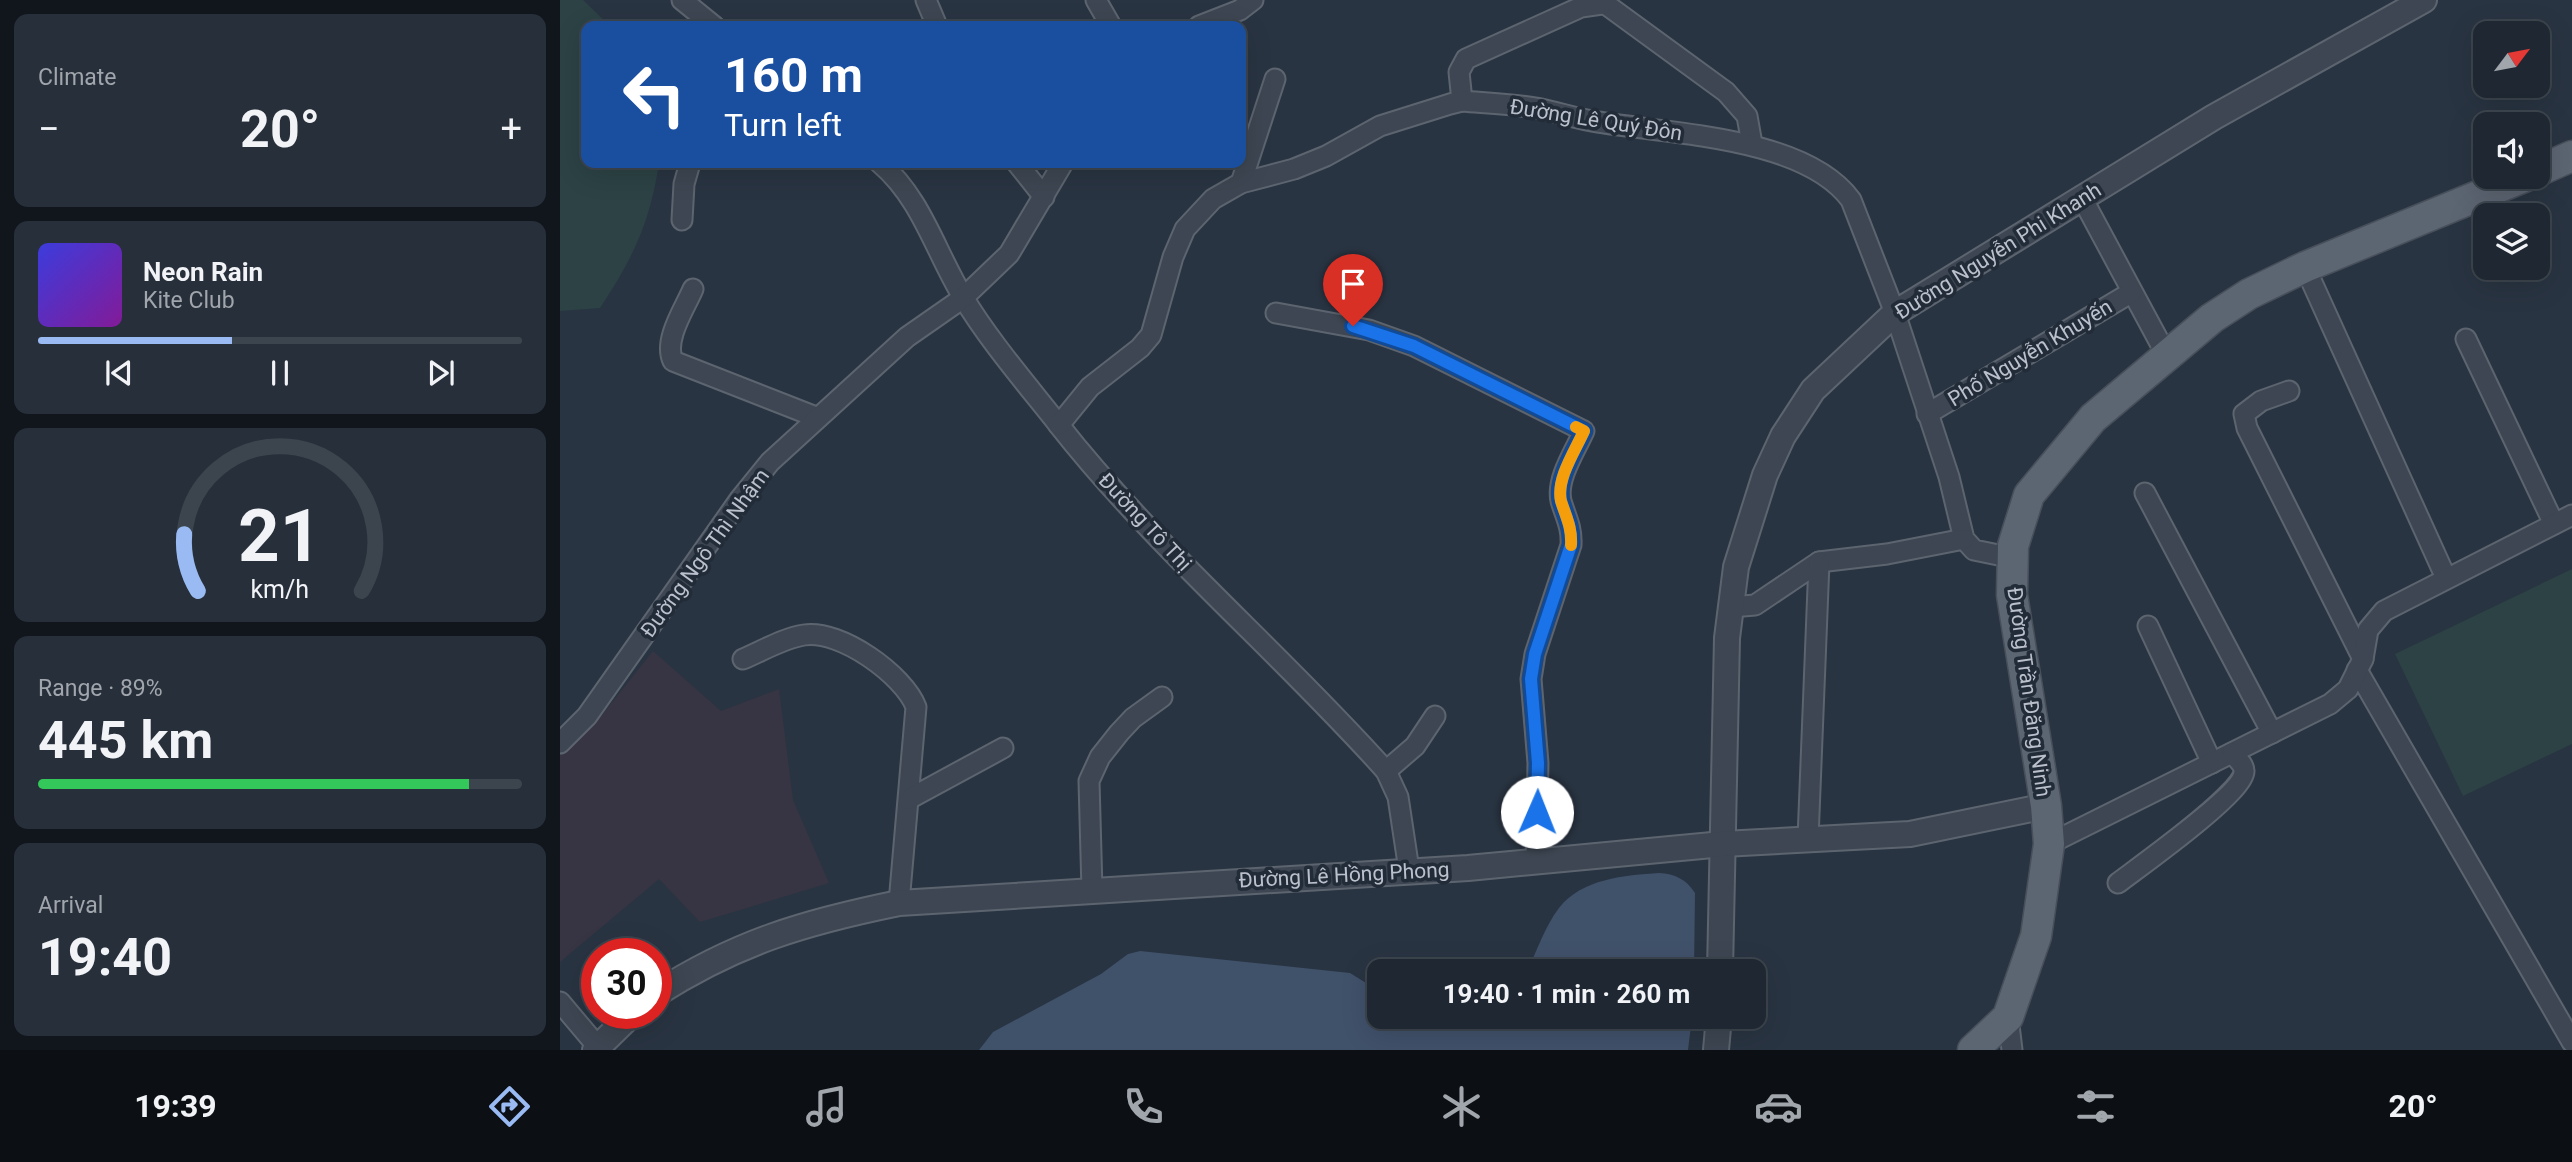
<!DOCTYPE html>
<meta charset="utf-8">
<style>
:root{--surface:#1f2732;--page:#272f3a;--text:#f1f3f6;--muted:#a1a5ac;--line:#3c444d;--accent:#99baf3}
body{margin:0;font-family:Roboto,sans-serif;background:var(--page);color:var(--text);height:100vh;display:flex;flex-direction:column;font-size:26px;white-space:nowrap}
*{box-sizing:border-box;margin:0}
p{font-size:23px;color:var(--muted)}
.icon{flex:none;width:38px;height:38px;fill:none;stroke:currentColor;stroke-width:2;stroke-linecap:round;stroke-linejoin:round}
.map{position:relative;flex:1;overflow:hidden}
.sheet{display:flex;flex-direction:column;gap:14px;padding:14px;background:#11151c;width:560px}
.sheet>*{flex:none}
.guide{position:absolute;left:21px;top:21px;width:665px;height:147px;border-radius:14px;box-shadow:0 7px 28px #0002,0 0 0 2px var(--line);background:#1a4fa0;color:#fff;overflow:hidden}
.needle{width:46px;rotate:58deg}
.tools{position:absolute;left:1913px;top:21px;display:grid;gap:14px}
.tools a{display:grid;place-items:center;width:77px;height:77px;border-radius:14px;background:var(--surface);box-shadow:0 7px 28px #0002,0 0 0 2px var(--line);font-size:35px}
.speed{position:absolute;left:21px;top:938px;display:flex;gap:14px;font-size:35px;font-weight:700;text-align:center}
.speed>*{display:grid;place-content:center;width:91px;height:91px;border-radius:50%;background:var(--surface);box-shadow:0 7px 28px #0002,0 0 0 2px var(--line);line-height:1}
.speed .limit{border:10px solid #d22;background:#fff;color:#111}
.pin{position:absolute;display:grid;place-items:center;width:60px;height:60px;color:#fff;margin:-72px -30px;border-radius:50% 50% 50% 0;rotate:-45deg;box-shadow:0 0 7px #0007}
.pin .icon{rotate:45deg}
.me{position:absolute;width:77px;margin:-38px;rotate:1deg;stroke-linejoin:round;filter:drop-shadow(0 0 5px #0008)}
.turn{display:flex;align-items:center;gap:24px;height:147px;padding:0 28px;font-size:32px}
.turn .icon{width:91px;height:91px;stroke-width:2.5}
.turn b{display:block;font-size:49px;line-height:60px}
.big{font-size:52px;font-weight:700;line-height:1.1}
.sheet .tile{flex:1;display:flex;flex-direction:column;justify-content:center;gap:10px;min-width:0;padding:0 24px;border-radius:14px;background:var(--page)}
.sheet .dial{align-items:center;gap:0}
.dial svg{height:182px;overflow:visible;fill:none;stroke:var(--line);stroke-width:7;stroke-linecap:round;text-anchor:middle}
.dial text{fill:var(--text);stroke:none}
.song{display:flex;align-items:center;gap:21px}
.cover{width:84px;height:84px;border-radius:10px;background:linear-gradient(135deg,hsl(240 70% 55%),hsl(290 70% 35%))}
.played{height:7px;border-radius:4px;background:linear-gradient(90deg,var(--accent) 40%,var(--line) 40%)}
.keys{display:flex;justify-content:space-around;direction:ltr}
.heat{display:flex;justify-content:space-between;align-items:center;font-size:38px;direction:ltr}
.charge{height:10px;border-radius:5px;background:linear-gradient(90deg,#34c759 89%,var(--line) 0)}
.trip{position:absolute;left:807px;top:959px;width:399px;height:70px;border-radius:14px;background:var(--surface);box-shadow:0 7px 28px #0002,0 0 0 2px var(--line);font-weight:700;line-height:70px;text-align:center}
.dock{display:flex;height:112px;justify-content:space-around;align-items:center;background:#0c1014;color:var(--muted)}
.dock .icon{width:49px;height:49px}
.dock .selected{color:var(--accent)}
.dock b{font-size:32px;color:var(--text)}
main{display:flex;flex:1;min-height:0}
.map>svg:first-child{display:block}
.medical{fill:#373543}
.green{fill:#2c4244}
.water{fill:#40516a}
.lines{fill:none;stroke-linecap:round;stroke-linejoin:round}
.minor-casing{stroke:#5c646f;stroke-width:23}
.tertiary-casing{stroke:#5c646f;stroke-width:28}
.primary-casing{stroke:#474f5b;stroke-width:33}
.minor{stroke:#3d4652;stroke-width:19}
.tertiary{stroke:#3d4652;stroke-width:24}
.primary{stroke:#5c6572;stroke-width:30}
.route-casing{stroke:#114b97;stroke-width:18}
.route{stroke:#1a73e8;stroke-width:12}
.slow{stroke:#f59e0b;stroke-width:12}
.labels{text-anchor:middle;stroke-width:7;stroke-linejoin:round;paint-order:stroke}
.street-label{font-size:21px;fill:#bbc1cc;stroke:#222b38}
</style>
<main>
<section class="sheet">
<div class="tile"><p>Climate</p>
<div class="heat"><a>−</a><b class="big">20°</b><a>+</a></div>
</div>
<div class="tile">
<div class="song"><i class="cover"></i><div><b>Neon Rain</b><p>Kite Club</p></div></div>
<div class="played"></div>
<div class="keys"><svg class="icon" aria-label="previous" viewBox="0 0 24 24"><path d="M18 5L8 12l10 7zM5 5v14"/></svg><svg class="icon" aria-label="pause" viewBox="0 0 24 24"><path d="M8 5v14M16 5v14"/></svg><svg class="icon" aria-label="next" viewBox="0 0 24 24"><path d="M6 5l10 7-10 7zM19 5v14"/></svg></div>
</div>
<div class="tile dial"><svg viewBox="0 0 100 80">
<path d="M14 69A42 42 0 1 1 86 69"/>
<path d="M14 69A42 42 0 0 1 8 44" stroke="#99baf3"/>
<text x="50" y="56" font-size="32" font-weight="700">21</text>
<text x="50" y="72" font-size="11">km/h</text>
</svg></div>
<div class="tile"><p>Range · 89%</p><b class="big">445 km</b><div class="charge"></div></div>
<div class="tile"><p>Arrival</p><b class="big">19:40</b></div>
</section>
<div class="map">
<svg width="2012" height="1050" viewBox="0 0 2012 1050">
<rect width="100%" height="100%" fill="#293442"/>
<path class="medical" d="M93 651 161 711 219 689 233 800 269 883 140 922 99 879 0 962V754L42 715Z"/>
<g class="green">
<path d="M0 0H23L50 26H26V163H99C90 223 73 258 40 308L0 311Z"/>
<path d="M2012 569V744L1903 796 1835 654Z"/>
</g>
<g class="water">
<path d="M1099 873C1115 874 1126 879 1135 893L1134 971H967C977 951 985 926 999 908 1021 879 1065 875 1099 873Z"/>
<path d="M580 951 790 973 819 991V1017H1132L1128 1050H419L433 1032 541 974 568 954Z"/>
</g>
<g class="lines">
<defs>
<g id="minor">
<path d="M122 0 154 26"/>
<path d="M366 0 377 26"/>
<path d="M536 0 551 26"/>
<path d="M1040 0 1166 92 1187 116 1192 144"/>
<path d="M639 26 680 10 693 0"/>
<path d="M902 101 899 72 906 59 1021 7 1042 4"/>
<path d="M320 163C362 199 375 251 403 297 427 338 468 386 498 424 597 550 720 652 826 771L838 797 849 870"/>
<path d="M457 163 484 197"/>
<path d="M681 183 715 79"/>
<path d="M1522 198 1607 356"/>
<path d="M122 220 124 184 130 163"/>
<path d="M1745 267 1886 578"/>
<path d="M133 289C125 308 103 340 113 361L256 417"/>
<path d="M716 313 809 330 854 346 1024 431C1015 451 996 479 1001 501 1006 518 1012 527 1011 545L975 654 971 679 978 763 976 861"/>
<path d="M1906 339 1994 524"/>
<path d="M1729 391 1701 401 1684 414 1687 428 1803 659"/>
<path d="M1367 414 1572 292"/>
<path d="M499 425 530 387 580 348 591 335 613 257 625 229 653 199 681 183 734 169 766 156 820 126 890 104 902 101C926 103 952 104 976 108 997 112 1017 119 1038 122 1111 134 1245 137 1291 200L1335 313 1389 477 1404 539 1414 550 1453 558"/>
<path d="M1585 493 1712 733"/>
<path d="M1171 607 1195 605 1259 562 1327 554 1404 539"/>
<path d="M1588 626 1652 763"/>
<path d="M183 659C202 651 224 638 244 635 280 629 344 675 356 707L339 903"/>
<path d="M1797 670 2012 1042"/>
<path d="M0 743 27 716 180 499 210 462 347 337 403 298 449 254 503 163"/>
<path d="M826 771 855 746 875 716"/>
<path d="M349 799 443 748"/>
<path d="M1248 839 1259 562"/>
<path d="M1489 844 1770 704 1788 689 1803 659 1808 630 1824 611 2012 515"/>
<path d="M1558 883C1579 867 1685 792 1684 771 1684 764 1676 758 1672 753"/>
<path d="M532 891 529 781 540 757 559 733 573 718 602 697"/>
<path d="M0 1002 38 1047"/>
<path d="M1448 1017 1452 1050"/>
</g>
<g id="tertiary">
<path d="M1160 971 1167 638 1176 567 1205 475 1223 436 1253 390 1335 313 1654 117 1864 0"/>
<path d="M96 994C177 942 246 922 339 903L908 868 1163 844 1350 834 1486 806"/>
<path d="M35 1050 73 1013"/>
<path d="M1156 1050 1159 1017"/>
</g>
<g id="primary">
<path d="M1978 171 2012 156"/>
<path d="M1413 1050 1448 1017 1476 936 1489 844 1486 806 1452 595 1453 546 1469 495 1533 418 1652 318 1689 294 1745 267 1964 177"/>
</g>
</defs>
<use href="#minor" class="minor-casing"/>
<use href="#tertiary" class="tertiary-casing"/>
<use href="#primary" class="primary-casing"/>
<use href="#minor" class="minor"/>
<use href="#tertiary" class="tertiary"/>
<use href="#primary" class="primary"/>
</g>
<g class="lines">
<defs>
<path id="route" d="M793 326 854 346 1024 431C1015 451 996 479 1001 501 1006 517 1012 527 1011 545L975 654 971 679 978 763 977 812"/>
</defs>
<use href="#route" class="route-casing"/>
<use href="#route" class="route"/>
<path class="slow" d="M1011 545C1012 527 1006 517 1001 501 996 479 1015 451 1024 431L1016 427"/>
</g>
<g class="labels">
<g class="street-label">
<text transform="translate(1036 120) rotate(9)" y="7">Đường Lê Quý Đôn</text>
<text transform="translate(1438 251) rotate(-32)" y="7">Đường Nguyễn Phi Khanh</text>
<text transform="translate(1470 353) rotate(-31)" y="7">Phố Nguyễn Khuyến</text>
<text transform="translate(585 522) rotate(47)" y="7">Đường Tô Thị</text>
<text transform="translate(145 553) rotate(-54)" y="7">Đường Ngô Thì Nhậm</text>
<text transform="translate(1469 692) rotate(82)" y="7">Đường Trần Đăng Ninh</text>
<text transform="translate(784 875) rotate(-3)" y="7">Đường Lê Hồng Phong</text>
</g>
</g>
</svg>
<div class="tools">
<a><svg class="needle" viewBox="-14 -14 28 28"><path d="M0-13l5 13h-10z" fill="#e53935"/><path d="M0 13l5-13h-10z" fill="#a1a5ac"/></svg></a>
<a><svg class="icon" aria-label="sound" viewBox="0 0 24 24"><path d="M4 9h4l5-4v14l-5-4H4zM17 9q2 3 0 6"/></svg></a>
<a><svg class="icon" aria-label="layers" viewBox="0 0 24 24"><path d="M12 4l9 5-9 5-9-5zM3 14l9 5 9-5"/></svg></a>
</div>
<div class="speed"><div class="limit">30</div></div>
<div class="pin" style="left:793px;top:326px;background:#d93025"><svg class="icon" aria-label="arrive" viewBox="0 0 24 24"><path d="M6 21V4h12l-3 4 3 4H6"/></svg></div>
<svg class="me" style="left:977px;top:812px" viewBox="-20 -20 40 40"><circle r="19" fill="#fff"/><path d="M0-13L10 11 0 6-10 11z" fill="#1a73e8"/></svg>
<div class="trip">19:40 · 1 min · 260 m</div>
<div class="guide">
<div class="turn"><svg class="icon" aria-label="left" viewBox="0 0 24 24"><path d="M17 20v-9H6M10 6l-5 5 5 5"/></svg><div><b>160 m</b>Turn left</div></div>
</div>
</div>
</main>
<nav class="dock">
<b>19:39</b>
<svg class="icon selected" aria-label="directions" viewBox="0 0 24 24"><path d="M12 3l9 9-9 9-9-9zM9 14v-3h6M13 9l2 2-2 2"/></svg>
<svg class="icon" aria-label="music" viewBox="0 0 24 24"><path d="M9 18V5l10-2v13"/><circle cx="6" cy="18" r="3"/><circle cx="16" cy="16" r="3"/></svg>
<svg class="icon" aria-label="phone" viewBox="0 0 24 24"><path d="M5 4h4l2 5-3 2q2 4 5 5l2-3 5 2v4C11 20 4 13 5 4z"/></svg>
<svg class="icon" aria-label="climate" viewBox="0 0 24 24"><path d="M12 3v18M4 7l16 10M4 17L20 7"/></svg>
<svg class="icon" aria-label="car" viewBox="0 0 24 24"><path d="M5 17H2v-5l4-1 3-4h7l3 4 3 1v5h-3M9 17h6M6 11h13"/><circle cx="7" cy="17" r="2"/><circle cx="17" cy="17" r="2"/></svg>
<svg class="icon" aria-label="filters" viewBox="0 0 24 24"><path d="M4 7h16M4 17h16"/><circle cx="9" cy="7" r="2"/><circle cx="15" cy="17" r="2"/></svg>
<b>20°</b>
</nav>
